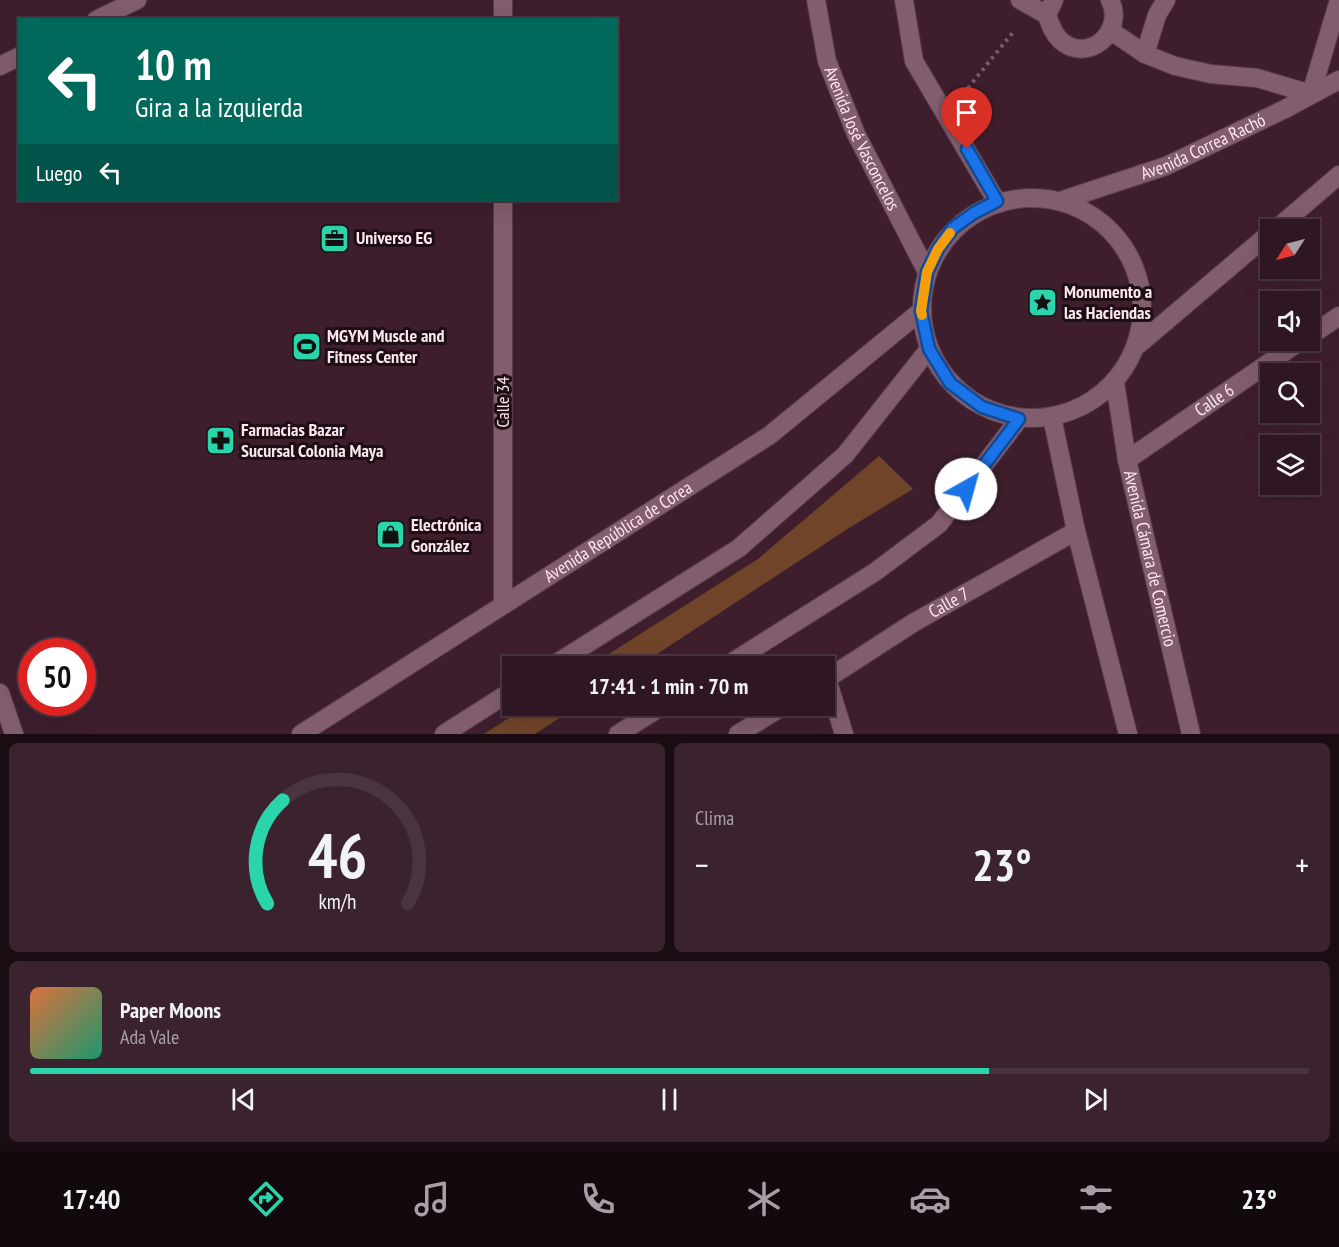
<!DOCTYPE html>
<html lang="es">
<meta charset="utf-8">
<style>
:root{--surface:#2e1622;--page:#3a232f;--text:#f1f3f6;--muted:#a79fa5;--line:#493540;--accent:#2ad5ac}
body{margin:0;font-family:"PT Sans Narrow",sans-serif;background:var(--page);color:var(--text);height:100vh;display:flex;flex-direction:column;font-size:22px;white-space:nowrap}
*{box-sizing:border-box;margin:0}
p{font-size:20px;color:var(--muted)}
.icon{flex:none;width:33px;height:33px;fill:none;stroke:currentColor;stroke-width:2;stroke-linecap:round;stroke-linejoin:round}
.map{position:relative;height:734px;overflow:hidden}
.details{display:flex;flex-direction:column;gap:9px;padding:9px;background:#190c13;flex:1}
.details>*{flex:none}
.banner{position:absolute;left:18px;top:18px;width:600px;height:183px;border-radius:0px;box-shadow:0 6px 24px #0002,0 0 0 2px var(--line);background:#00695c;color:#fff;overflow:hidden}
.needle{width:39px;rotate:234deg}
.tools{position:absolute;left:1260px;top:219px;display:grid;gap:12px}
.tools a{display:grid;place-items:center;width:60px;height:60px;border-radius:0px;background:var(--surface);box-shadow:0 6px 24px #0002,0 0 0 2px var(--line);font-size:30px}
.speed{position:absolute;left:18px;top:638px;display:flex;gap:12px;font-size:30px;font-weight:700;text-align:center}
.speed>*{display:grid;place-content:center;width:78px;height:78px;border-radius:50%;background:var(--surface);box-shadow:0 6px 24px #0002,0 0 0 2px var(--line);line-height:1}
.speed .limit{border:9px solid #d22;background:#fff;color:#111}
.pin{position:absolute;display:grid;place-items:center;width:51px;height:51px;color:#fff;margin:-62px -26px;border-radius:50% 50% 50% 0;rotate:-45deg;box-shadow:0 0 6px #0007}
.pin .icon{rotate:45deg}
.me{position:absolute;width:66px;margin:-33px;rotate:38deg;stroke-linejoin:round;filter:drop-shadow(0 0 4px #0008)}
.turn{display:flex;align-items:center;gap:21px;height:126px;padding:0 18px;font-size:27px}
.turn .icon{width:78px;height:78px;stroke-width:2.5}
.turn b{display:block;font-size:42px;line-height:51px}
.then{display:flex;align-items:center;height:57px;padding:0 18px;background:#0003;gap:12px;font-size:22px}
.big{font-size:45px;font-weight:700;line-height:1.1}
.details .widget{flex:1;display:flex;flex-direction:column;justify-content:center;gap:9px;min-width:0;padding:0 21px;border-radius:9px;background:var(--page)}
.details .dial{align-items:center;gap:0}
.dial svg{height:156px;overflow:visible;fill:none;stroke:var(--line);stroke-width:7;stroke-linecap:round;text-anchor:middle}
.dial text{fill:var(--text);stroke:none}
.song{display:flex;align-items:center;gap:18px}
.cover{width:72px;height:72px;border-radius:9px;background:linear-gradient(135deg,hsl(20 70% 55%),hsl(160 70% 35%))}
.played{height:6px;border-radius:3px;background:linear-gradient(90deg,var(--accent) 75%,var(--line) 75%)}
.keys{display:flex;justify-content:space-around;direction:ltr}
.heat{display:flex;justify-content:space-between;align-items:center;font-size:33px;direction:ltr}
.details .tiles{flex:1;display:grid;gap:9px;grid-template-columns:1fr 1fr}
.widget:last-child{grid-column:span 2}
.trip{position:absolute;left:502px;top:656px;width:333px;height:60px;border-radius:0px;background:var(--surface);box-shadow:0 6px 24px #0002,0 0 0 2px var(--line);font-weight:700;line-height:60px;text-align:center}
.tab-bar{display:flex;height:96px;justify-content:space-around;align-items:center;background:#12090e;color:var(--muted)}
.tab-bar .icon{width:42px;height:42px}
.tab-bar .current{color:var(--accent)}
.tab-bar b{font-size:27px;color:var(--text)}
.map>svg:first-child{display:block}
.green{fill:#704429}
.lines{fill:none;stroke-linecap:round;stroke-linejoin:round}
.lane-casing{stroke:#573d49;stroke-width:20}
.street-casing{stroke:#573d49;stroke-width:20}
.secondary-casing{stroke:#573d49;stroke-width:20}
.path{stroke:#7a5d6a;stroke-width:4;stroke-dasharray:3 4.5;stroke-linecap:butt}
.lane{stroke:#825d6d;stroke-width:18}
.street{stroke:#825d6d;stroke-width:18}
.secondary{stroke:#825d6d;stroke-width:18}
.route-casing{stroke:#114b97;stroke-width:15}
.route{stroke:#1a73e8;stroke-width:10}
.slow{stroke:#f59e0b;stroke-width:10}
.labels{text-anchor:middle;stroke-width:6;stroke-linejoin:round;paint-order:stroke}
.street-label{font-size:18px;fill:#fde7ef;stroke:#1c0e14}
.poi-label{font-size:18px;font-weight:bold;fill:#fde7ef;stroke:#1c0e14;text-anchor:start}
</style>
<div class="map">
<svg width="1339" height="734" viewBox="0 0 1339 734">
<rect width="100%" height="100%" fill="#3e1e2d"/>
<g class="green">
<path d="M879 456 913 489 849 528 639 666H590L758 559Z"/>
<path d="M529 705H579L535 734H484Z"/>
</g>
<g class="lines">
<defs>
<g id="lane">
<path d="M1020 0 1047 15"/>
<path d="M1054 0 1047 15C1050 24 1053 33 1060 40 1087 65 1126 32 1110 0"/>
<path d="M1111 31 1145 54 1175 66 1211 74 1257 78 1311 94 1339 0"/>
<path d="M1145 54 1157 15 1166 0"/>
</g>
<g id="street">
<path d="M503 0V20"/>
<path d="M96 20 137 0"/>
<path d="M0 66 20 56"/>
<path d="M503 200V605"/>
<path d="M1310 336 1339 316"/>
<path id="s1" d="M1127 460 1302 340"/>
<path d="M827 679 844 734"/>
<path id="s2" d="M825 680 913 623 1076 531"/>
<path d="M0 693 14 734"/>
<path id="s3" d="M301 734 770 435 921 311"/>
<path d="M738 734 785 705"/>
</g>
<g id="secondary">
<path id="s4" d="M816 0 827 61 856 134 927 272"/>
<path d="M904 0 914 61 997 202"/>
<circle cx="1032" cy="308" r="110"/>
<path id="s5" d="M1063 200 1166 166 1285 109 1339 80"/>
<path d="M1275 230 1339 175"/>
<path d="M1138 345 1270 233"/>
<path id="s6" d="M1115 382 1127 460 1191 734"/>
<path d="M1052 417 1076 531 1128 734"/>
<path d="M552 666 739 548 845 455 929 349"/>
<path d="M726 666 875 572 939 524 1019 419"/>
<path d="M444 734 513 690"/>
<path d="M618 734 664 705"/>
</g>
</defs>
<use href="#lane" class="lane-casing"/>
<use href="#street" class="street-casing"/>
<use href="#secondary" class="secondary-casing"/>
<path class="path" d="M968 88 1014 31"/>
<use href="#lane" class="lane"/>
<use href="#street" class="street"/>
<use href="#secondary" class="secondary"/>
</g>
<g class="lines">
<defs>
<path id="route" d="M966 489 1019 419 982 407 950 383 929 349 921 311 927 272 938 249 953 228 974 213 997 201 967 149"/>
</defs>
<use href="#route" class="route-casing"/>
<use href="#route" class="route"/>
<path class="slow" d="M922 315 921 311 927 272 938 249 950 233"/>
</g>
<defs>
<symbol id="office-square" viewBox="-11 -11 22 22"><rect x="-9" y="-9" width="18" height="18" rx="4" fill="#2ad5ac" stroke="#1c0e14"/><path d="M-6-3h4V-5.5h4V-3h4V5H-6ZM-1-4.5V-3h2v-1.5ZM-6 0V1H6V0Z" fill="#111"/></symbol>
<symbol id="sight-square" viewBox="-11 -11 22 22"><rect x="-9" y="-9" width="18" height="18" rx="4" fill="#2ad5ac" stroke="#1c0e14"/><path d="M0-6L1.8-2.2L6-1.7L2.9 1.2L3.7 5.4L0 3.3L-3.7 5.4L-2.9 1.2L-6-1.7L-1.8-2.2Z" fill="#111"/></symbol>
<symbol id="stadium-square" viewBox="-11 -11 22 22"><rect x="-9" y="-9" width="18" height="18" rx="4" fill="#2ad5ac" stroke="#1c0e14"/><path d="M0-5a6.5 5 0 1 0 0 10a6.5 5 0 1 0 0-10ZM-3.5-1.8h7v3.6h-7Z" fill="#111"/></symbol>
<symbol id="pharmacy-square" viewBox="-11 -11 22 22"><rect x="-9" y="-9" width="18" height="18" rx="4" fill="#2ad5ac" stroke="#1c0e14"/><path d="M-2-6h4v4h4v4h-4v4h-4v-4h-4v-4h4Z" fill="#111"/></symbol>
<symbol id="shop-square" viewBox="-11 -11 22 22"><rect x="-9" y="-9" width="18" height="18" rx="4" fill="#2ad5ac" stroke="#1c0e14"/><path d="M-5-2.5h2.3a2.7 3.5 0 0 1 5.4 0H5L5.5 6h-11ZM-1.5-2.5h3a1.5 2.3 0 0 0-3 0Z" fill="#111"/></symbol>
</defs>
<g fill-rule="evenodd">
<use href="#office-square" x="318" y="222" width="33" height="33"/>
<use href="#sight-square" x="1026" y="286" width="33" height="33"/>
<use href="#stadium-square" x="290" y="330" width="33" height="33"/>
<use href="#pharmacy-square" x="204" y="424" width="33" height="33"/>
<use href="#shop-square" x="374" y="518" width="33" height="33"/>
</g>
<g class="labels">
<g class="street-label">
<text dy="6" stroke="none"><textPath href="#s4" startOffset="147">Avenida José Vasconcelos</textPath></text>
<text dy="6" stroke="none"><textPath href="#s5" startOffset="150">Avenida Correa Rachó</textPath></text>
<text dy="6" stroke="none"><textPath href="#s1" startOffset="106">Calle 6</textPath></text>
<text transform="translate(503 402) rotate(-90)" y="6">Calle 34</text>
<text dy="6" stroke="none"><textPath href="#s3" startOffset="376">Avenida República de Corea</textPath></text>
<text dy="6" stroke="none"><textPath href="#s6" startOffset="180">Avenida Cámara de Comercio</textPath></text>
<text dy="6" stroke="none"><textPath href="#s2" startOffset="146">Calle 7</textPath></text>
</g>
<g class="poi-label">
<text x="356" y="244">Universo EG</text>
<text x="1064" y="298">Monumento a<tspan x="1064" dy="21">las Haciendas</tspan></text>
<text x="327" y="342">MGYM Muscle and<tspan x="327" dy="21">Fitness Center</tspan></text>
<text x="241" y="436">Farmacias Bazar<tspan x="241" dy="21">Sucursal Colonia Maya</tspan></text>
<text x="411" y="531">Electrónica<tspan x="411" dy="21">González</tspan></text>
</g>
</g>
</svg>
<div class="tools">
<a><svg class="needle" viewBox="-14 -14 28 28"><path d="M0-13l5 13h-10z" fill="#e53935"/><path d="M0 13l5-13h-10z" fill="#a79fa5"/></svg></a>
<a><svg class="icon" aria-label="sound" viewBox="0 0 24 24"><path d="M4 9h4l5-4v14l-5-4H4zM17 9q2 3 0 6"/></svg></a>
<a><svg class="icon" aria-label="search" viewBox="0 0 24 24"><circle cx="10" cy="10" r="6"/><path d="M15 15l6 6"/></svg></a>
<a><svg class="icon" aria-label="layers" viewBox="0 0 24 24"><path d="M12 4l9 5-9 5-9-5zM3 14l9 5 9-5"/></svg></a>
</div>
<div class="speed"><div class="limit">50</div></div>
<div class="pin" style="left:967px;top:149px;background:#d93025"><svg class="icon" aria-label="arrive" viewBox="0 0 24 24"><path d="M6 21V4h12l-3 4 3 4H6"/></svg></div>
<svg class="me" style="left:966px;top:489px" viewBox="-20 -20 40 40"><circle r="19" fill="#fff"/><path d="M0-13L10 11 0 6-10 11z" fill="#1a73e8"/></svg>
<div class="trip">17:41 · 1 min · 70 m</div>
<div class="banner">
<div class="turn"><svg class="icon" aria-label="left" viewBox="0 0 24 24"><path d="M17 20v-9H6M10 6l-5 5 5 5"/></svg><div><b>10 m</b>Gira a la izquierda</div></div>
<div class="then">Luego<svg class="icon" aria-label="left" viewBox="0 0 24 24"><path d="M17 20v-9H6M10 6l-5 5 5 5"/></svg></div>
</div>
</div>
<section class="details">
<div class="tiles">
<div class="widget dial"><svg viewBox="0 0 100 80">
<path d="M14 69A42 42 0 1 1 86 69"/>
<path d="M14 69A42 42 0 0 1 22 16" stroke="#2ad5ac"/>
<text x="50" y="56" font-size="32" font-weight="700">46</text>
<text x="50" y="72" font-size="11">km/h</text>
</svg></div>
<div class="widget"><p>Clima</p>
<div class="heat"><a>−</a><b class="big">23°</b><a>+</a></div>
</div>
<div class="widget">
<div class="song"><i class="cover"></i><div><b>Paper Moons</b><p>Ada Vale</p></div></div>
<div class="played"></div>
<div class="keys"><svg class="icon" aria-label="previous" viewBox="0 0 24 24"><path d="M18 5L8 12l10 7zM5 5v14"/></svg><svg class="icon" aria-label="pause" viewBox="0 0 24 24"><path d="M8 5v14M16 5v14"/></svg><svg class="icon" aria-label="next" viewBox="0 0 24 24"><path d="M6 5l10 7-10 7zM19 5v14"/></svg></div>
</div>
</div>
</section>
<nav class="tab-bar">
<b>17:40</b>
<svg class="icon current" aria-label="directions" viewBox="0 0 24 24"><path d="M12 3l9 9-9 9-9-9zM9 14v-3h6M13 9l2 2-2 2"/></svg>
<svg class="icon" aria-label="music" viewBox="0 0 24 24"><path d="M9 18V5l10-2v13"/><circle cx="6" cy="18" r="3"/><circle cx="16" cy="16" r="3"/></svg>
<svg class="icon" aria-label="phone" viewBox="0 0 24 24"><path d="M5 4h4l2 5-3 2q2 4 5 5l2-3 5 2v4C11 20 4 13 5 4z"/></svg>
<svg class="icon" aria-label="climate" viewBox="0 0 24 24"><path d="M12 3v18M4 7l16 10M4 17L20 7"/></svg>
<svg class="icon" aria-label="car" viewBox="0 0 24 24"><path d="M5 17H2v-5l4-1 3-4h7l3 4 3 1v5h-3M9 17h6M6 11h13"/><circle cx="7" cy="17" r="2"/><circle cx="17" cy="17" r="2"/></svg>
<svg class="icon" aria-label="filters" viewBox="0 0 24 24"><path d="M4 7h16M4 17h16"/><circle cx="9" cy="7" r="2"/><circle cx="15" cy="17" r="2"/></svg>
<b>23°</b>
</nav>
